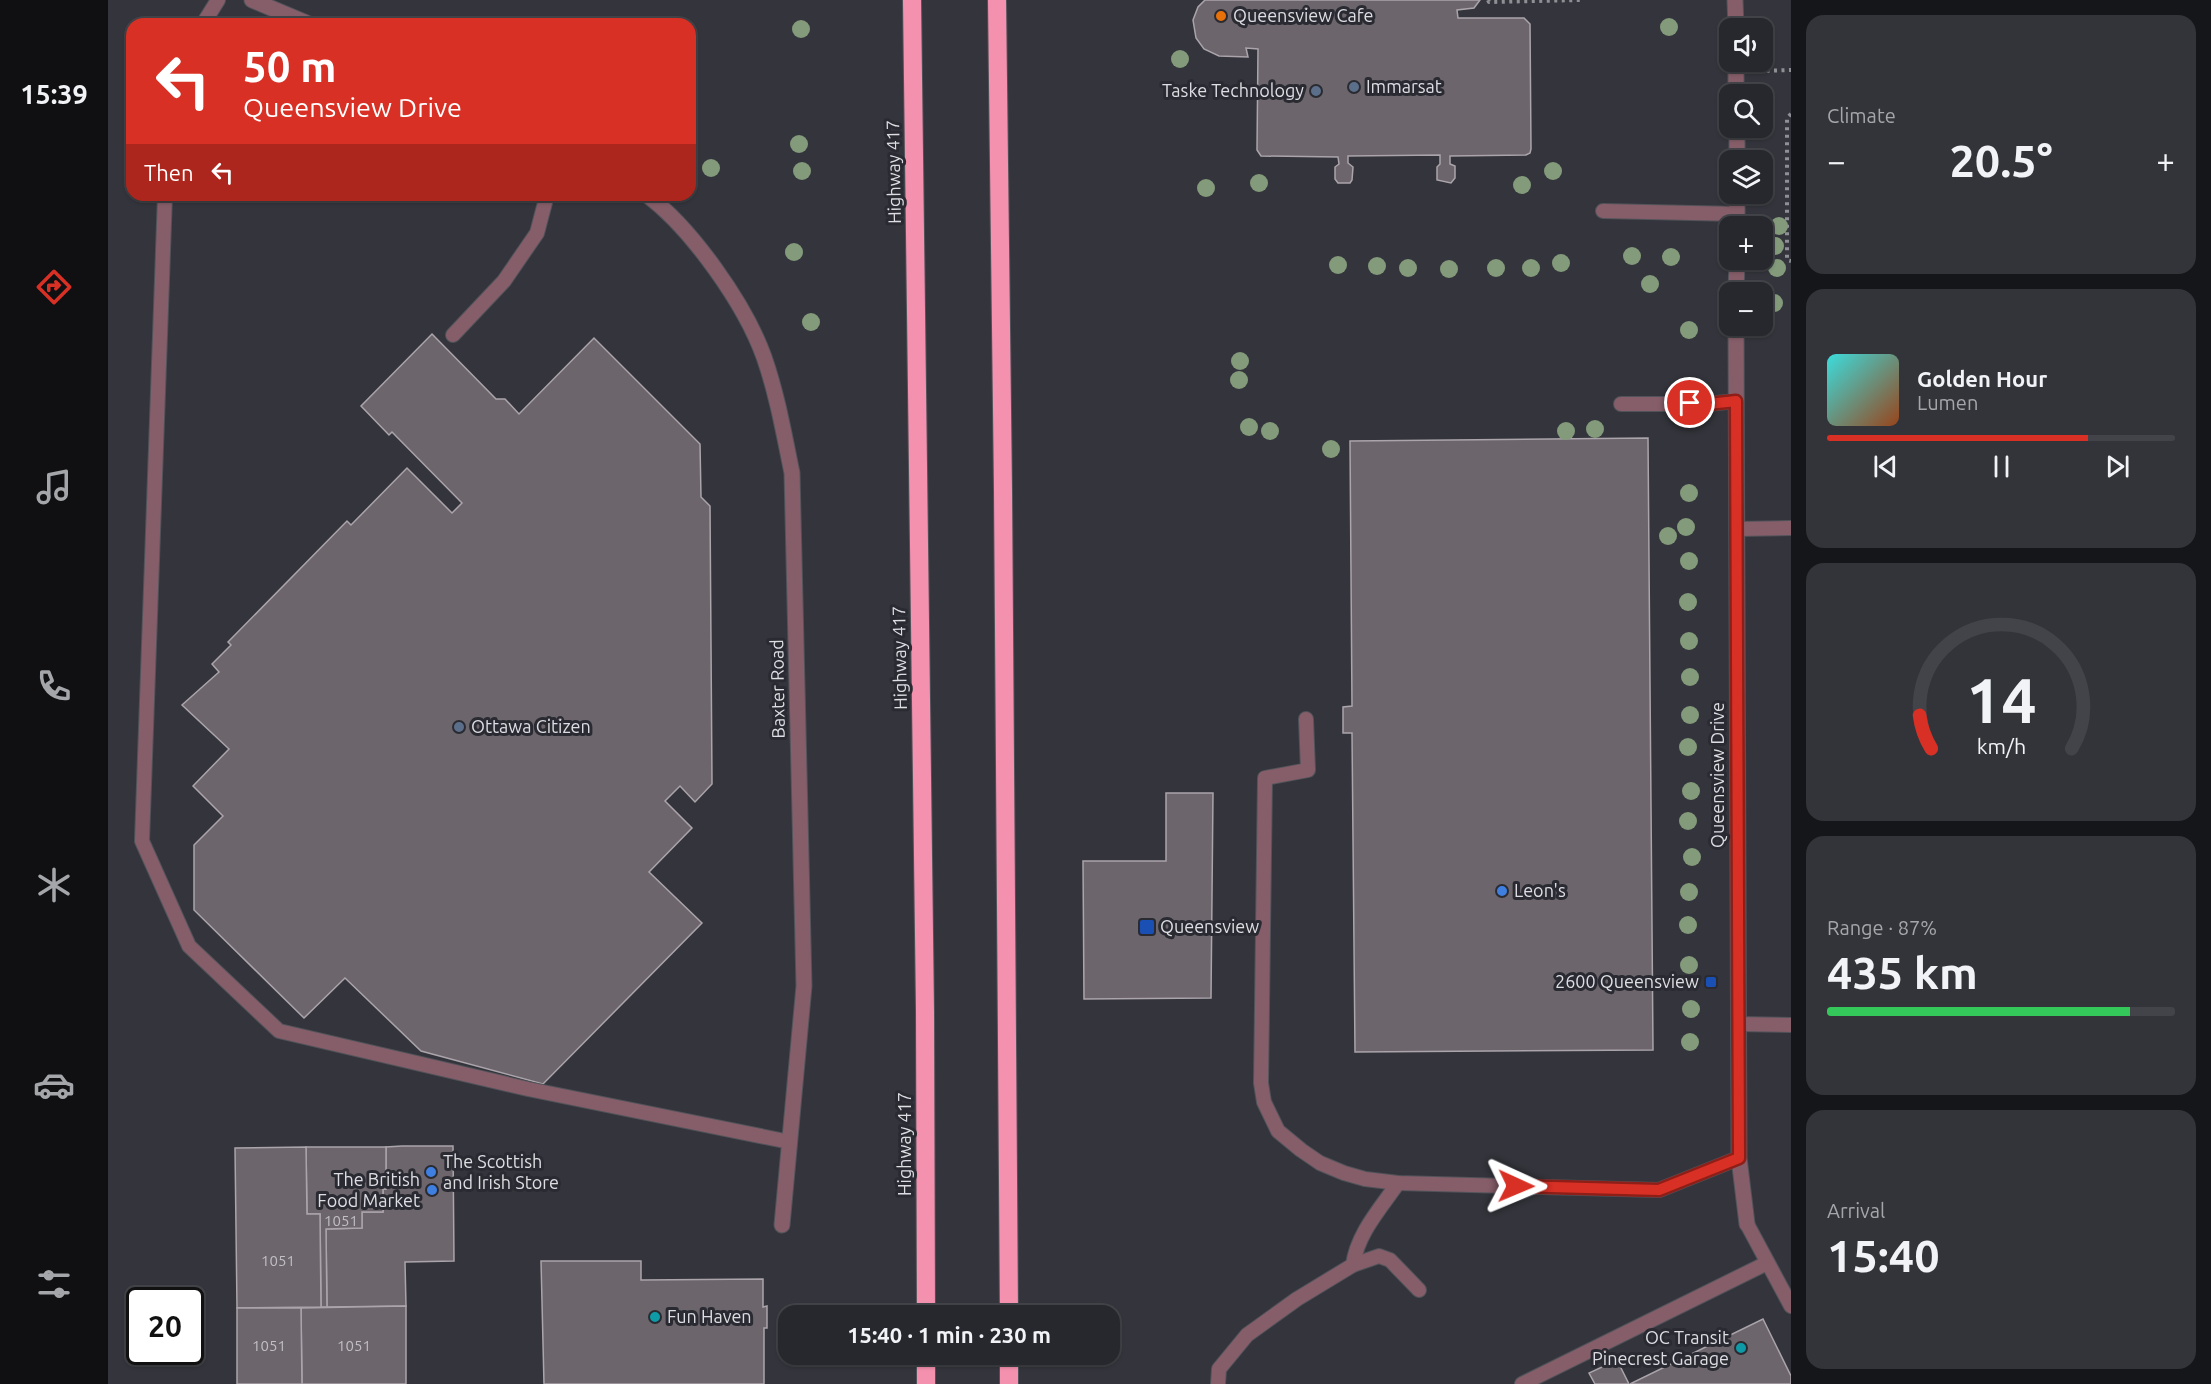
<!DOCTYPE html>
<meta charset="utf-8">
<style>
:root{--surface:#27282d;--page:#333439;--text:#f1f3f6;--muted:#a4a6aa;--line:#434449;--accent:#d93025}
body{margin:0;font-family:Ubuntu,sans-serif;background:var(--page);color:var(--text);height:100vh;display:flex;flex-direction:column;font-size:22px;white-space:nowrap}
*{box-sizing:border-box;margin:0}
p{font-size:20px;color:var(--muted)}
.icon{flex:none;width:33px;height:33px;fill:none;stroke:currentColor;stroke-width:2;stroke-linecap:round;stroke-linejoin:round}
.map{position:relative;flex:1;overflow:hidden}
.panel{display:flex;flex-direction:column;gap:15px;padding:15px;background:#151619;width:420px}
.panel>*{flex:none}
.guide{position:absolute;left:18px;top:18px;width:570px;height:183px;border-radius:18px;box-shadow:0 2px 4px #0004,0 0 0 2px var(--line);background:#d93025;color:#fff;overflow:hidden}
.controls{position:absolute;left:1611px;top:18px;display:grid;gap:12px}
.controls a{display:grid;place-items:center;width:54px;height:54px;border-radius:12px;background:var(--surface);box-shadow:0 2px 4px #0004,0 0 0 2px var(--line);font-size:30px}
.speed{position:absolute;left:18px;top:1287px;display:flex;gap:12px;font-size:30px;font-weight:700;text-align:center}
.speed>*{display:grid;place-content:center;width:78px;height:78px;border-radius:50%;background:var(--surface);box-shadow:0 2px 4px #0004,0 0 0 2px var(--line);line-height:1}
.speed .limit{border:3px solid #111;border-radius:9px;background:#fff;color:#111}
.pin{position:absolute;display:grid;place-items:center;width:51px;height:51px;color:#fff;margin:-26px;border:3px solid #fff;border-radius:50%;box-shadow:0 2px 6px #0007}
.me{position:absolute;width:66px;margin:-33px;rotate:91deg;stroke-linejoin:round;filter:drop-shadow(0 0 4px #0008)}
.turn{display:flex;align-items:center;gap:21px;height:126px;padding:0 18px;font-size:27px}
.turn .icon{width:78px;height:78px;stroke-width:2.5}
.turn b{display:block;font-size:42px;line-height:51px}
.then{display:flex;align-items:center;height:57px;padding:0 18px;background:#0003;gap:12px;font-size:22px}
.big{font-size:45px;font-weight:700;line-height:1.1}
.panel .tile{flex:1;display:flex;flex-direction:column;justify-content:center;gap:9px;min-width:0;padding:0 21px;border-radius:18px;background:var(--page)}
.panel .dial{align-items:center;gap:0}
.dial svg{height:156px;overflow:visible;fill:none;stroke:var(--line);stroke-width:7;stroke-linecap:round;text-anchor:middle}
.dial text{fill:var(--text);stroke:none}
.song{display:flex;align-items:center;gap:18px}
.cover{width:72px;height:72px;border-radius:9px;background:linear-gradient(135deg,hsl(180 70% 55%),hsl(20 70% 35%))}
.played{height:6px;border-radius:3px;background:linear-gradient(90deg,var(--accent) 75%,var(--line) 75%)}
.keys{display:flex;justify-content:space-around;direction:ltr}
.heat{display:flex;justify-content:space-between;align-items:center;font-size:33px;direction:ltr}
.charge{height:9px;border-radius:4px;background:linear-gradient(90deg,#34c759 87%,var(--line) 0)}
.trip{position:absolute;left:670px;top:1305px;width:342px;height:60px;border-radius:18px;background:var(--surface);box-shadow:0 2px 4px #0004,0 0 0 2px var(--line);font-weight:700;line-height:60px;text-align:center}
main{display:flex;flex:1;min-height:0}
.menu{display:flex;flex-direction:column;width:108px;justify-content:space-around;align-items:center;background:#101012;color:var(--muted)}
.menu .icon{width:42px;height:42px}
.menu .on{color:var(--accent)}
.menu b{font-size:27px;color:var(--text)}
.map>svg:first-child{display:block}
.building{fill:#6c656c;stroke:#aba4ab;stroke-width:1.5}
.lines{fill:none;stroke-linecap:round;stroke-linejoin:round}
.service-casing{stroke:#52535a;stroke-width:16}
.minor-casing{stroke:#52535a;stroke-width:17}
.motorway-casing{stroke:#52535a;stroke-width:20}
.path{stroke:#8f8f96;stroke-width:4;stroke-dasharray:3 4.5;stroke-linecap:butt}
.service{stroke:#865e69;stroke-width:14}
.minor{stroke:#865e69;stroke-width:15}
.motorway{stroke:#f491af;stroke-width:18}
.tree{fill:#839a7b}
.route-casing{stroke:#8d1f18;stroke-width:15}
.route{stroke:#d93025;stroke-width:10}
.food-dot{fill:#e8710a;stroke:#2a2b32;stroke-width:2}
.service-dot{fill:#5c6f8a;stroke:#2a2b32;stroke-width:2}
.shop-dot{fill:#3f7fe0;stroke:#2a2b32;stroke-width:2}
.transit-dot{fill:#1a4fb4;stroke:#2a2b32;stroke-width:2}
.culture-dot{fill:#0f9aa8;stroke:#2a2b32;stroke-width:2}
.labels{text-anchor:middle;stroke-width:6;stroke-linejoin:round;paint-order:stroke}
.number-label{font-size:15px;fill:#c1bfc5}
.poi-label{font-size:18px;fill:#dddde3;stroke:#2a2b32;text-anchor:start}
.street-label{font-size:18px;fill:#dddde3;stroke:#2a2b32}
</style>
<main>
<nav class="menu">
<b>15:39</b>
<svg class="icon on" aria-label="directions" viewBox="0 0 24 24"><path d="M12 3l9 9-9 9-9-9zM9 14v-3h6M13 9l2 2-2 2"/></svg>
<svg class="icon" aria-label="music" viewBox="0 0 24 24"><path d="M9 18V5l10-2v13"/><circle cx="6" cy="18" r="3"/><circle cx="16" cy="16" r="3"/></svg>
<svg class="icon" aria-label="phone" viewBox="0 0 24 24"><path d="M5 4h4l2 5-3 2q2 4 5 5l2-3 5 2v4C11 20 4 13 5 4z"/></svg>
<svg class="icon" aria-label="climate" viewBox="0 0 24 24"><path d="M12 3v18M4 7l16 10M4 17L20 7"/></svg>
<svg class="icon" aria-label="car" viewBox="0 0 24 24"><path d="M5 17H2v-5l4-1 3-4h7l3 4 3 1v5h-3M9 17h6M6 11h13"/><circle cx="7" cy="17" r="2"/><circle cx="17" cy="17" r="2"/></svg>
<svg class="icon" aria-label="filters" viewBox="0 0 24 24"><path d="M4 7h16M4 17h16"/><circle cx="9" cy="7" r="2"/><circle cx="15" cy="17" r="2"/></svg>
</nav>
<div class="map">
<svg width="1683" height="1384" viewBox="0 0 1683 1384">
<rect width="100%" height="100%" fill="#34353c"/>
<g class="building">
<path d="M1097 0H1372L1366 8 1349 10 1350 18H1416L1422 24 1423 149 1422 153 1418 155 1342 156V164L1347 166V178L1343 183 1329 180V167L1332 164V155L1240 156V163L1245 167 1244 180 1242 183H1230L1227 179V167L1231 164 1230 157 1153 156 1149 150 1150 49 1138 48 1140 57 1111 56 1096 49 1088 38 1085 20 1090 7Z"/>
<path d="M324 334 388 399H397L411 414 486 338 592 444 593 497 602 506 604 784 587 802 572 786 557 801 584 828 541 872 594 923 435 1084 313 1051 237 978 196 1018 86 910V845L115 816 85 786 121 749 74 705 111 672 104 664 123 645 120 642 239 521 243 525 299 468 344 513 354 503 284 432 281 435 253 406Z"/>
<path d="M1540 438 1545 1050 1247 1052 1244 733H1235V707L1244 706 1242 441Z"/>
<path d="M1058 793H1105L1103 998 976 999 975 861H1058Z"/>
<path d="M294 1146H345L346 1261 297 1262 298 1306 219 1307 218 1229 254 1228V1212H275V1189H278V1147Z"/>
<path d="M198 1147H278V1189H275V1212H254V1228L218 1229 219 1307H213L212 1214H199Z"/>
<path d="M198 1147 199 1214H212L213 1307 129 1308 127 1148Z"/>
<path d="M433 1261H533V1280L655 1279V1307L659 1306V1328H656V1384H436Z"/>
<path d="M298 1306V1384H194L193 1308Z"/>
<path d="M129 1308H193L194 1384H129Z"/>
<path d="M1655 1319 1683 1376V1384H1522Z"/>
<path d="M1509 1360 1521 1384H1487L1481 1373Z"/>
</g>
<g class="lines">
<defs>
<g id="service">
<path d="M95 24 110 0"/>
<path d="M57 195 34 841 81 946 171 1031 420 1089 682 1142"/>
<path d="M1495 211 1629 214"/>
<path d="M345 335 396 281 429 233 439 195"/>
<path d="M1513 404H1600L1628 401"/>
<path d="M1629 529 1683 528"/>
<path d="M1198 719 1200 770 1157 778 1153 1083 1156 1102 1170 1131 1193 1150 1212 1163 1236 1173 1257 1179 1290 1183 1551 1190 1631 1158"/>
<path d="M1630 1024 1683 1025"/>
<path d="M1639 1224 1683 1306"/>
<path d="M1245 1265C1249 1234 1272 1209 1290 1183"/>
<path d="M1110 1384 1111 1369 1139 1335 1189 1299 1245 1265 1271 1256 1282 1260 1311 1290"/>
<path d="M1414 1384 1659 1263"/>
</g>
<g id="minor">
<path d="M144 0 201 24"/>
<path d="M1627 0 1628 28"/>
<path d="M1628 62V94"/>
<path d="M1629 128V160"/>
<path d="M1629 194V226"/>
<path d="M539 195C584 229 637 304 656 357 669 394 676 434 684 473L696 986 674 1225"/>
<path d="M1628 292 1629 260"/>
<path d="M1628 326 1631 1158 1639 1224"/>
</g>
<g id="motorway">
<path d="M804 0 817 1011 818 1316"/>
<path d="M889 0 895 490 901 1316"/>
<path d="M818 1354V1384"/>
<path d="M901 1354V1384"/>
</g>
</defs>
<use href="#service" class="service-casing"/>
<use href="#minor" class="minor-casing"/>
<use href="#motorway" class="motorway-casing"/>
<g class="path">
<path d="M1380 0 1381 2 1473 0"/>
<path d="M1651 71 1683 70"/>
<path d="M1683 114 1679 118V260L1683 261"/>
</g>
<use href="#service" class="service"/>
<use href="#minor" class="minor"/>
<use href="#motorway" class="motorway"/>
</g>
<g class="tree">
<circle cx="1561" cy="27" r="9"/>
<circle cx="693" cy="29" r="9"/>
<circle cx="1072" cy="59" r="9"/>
<circle cx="691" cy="144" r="9"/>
<circle cx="603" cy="168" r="9"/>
<circle cx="694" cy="171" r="9"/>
<circle cx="1445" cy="171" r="9"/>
<circle cx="1151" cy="183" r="9"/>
<circle cx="1414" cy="185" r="9"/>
<circle cx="1098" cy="188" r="9"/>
<circle cx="1671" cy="226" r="9"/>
<circle cx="1667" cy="246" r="9"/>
<circle cx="686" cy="252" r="9"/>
<circle cx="1524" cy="256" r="9"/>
<circle cx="1563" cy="257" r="9"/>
<circle cx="1453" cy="263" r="9"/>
<circle cx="1230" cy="265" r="9"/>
<circle cx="1269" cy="266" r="9"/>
<circle cx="1300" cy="268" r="9"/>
<circle cx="1388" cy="268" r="9"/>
<circle cx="1423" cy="268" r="9"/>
<circle cx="1669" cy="268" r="9"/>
<circle cx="1341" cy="269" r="9"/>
<circle cx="1542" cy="284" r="9"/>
<circle cx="1666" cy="303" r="9"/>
<circle cx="703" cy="322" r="9"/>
<circle cx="1581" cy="330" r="9"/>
<circle cx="1132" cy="361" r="9"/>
<circle cx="1131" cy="380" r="9"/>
<circle cx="1141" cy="427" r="9"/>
<circle cx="1487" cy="429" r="9"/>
<circle cx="1162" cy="431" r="9"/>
<circle cx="1458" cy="431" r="9"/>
<circle cx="1223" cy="449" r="9"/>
<circle cx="1581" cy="493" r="9"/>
<circle cx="1578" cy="527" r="9"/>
<circle cx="1560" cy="536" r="9"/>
<circle cx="1581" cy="561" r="9"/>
<circle cx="1580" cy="602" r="9"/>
<circle cx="1581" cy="641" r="9"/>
<circle cx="1582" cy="677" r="9"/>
<circle cx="1582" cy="715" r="9"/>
<circle cx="1580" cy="747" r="9"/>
<circle cx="1583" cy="791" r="9"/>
<circle cx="1580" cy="821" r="9"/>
<circle cx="1584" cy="857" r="9"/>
<circle cx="1581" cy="892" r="9"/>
<circle cx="1580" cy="925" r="9"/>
<circle cx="1581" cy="965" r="9"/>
<circle cx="1583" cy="1009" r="9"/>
<circle cx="1582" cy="1042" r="9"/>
</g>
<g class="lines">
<defs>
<path id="route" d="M1408 1186 1551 1190 1631 1158 1628 401 1600 404 1582 403"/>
</defs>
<use href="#route" class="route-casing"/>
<use href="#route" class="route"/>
</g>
<circle class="food-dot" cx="1113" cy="16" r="6"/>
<g class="service-dot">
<circle cx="1246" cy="87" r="6"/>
<circle cx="1208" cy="91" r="6"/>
<circle cx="351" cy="727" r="6"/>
</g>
<g class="shop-dot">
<circle cx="1394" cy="891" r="6"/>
<circle cx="323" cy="1172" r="6"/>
<circle cx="324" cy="1190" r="6"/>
</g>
<g class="transit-dot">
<rect x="1031" y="919" width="16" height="16" rx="3"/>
<rect x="1597" y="976" width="12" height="12" rx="3"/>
</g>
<g class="culture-dot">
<circle cx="547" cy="1317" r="6"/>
<circle cx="1633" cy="1348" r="6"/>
</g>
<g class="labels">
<g class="number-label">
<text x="233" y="1226">1051</text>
<text x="170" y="1266">1051</text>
<text x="161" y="1351">1051</text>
<text x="246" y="1351">1051</text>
</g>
<g class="poi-label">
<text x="1125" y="22">Queensview Cafe</text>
<text x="1258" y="93">Immarsat</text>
<text x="1196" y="97" text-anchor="end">Taske Technology</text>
<text x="363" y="733">Ottawa Citizen</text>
<text x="1406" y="897">Leon's</text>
<text x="1052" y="933">Queensview</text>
<text x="1591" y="988" text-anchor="end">2600 Queensview</text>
<text x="335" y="1168">The Scottish<tspan x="335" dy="21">and Irish Store</tspan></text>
<text x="312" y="1186" text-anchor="end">The British<tspan x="312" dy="21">Food Market</tspan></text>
<text x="559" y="1323">Fun Haven</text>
<text x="1621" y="1344" text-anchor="end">OC Transit<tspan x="1621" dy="21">Pinecrest Garage</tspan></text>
</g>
<g class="street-label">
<text transform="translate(786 172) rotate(-91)" y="6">Highway 417</text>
<text transform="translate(792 658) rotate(-91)" y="6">Highway 417</text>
<text transform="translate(670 689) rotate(-91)" y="6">Baxter Road</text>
<text transform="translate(1610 775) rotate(-90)" y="6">Queensview Drive</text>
<text transform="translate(797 1144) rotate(-90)" y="6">Highway 417</text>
</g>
</g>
</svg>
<div class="controls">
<a><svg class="icon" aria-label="sound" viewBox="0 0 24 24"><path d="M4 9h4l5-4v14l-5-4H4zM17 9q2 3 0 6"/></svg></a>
<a><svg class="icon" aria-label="search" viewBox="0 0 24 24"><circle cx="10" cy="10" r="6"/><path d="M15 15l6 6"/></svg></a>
<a><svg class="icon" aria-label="layers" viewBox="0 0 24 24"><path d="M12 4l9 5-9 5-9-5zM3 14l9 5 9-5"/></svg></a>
<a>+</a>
<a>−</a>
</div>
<div class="speed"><div class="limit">20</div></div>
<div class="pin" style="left:1582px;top:403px;background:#d93025"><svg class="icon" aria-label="arrive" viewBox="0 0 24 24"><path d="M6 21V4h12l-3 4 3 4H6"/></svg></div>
<svg class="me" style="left:1408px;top:1186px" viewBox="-20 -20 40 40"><path d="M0-17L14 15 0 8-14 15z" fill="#d93025" stroke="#fff" stroke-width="4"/></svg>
<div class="trip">15:40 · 1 min · 230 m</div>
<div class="guide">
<div class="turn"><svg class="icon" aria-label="left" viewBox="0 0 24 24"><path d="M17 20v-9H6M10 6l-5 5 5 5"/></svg><div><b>50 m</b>Queensview Drive</div></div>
<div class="then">Then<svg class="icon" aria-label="left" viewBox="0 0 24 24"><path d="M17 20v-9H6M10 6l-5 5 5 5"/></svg></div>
</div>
</div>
<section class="panel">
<div class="tile"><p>Climate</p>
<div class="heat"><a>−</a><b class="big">20.5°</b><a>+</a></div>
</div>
<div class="tile">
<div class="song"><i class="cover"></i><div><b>Golden Hour</b><p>Lumen</p></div></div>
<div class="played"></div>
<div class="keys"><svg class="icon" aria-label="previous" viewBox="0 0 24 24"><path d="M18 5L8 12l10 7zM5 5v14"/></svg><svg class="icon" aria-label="pause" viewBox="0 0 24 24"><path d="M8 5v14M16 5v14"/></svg><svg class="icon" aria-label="next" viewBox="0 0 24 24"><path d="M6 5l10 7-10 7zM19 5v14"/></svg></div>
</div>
<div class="tile dial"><svg viewBox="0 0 100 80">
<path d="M14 69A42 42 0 1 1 86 69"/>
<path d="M14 69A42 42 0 0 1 8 52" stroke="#d93025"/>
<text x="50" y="56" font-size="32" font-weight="700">14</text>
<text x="50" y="72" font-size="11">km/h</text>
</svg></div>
<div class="tile"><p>Range · 87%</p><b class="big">435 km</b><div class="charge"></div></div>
<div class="tile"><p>Arrival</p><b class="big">15:40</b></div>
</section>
</main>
